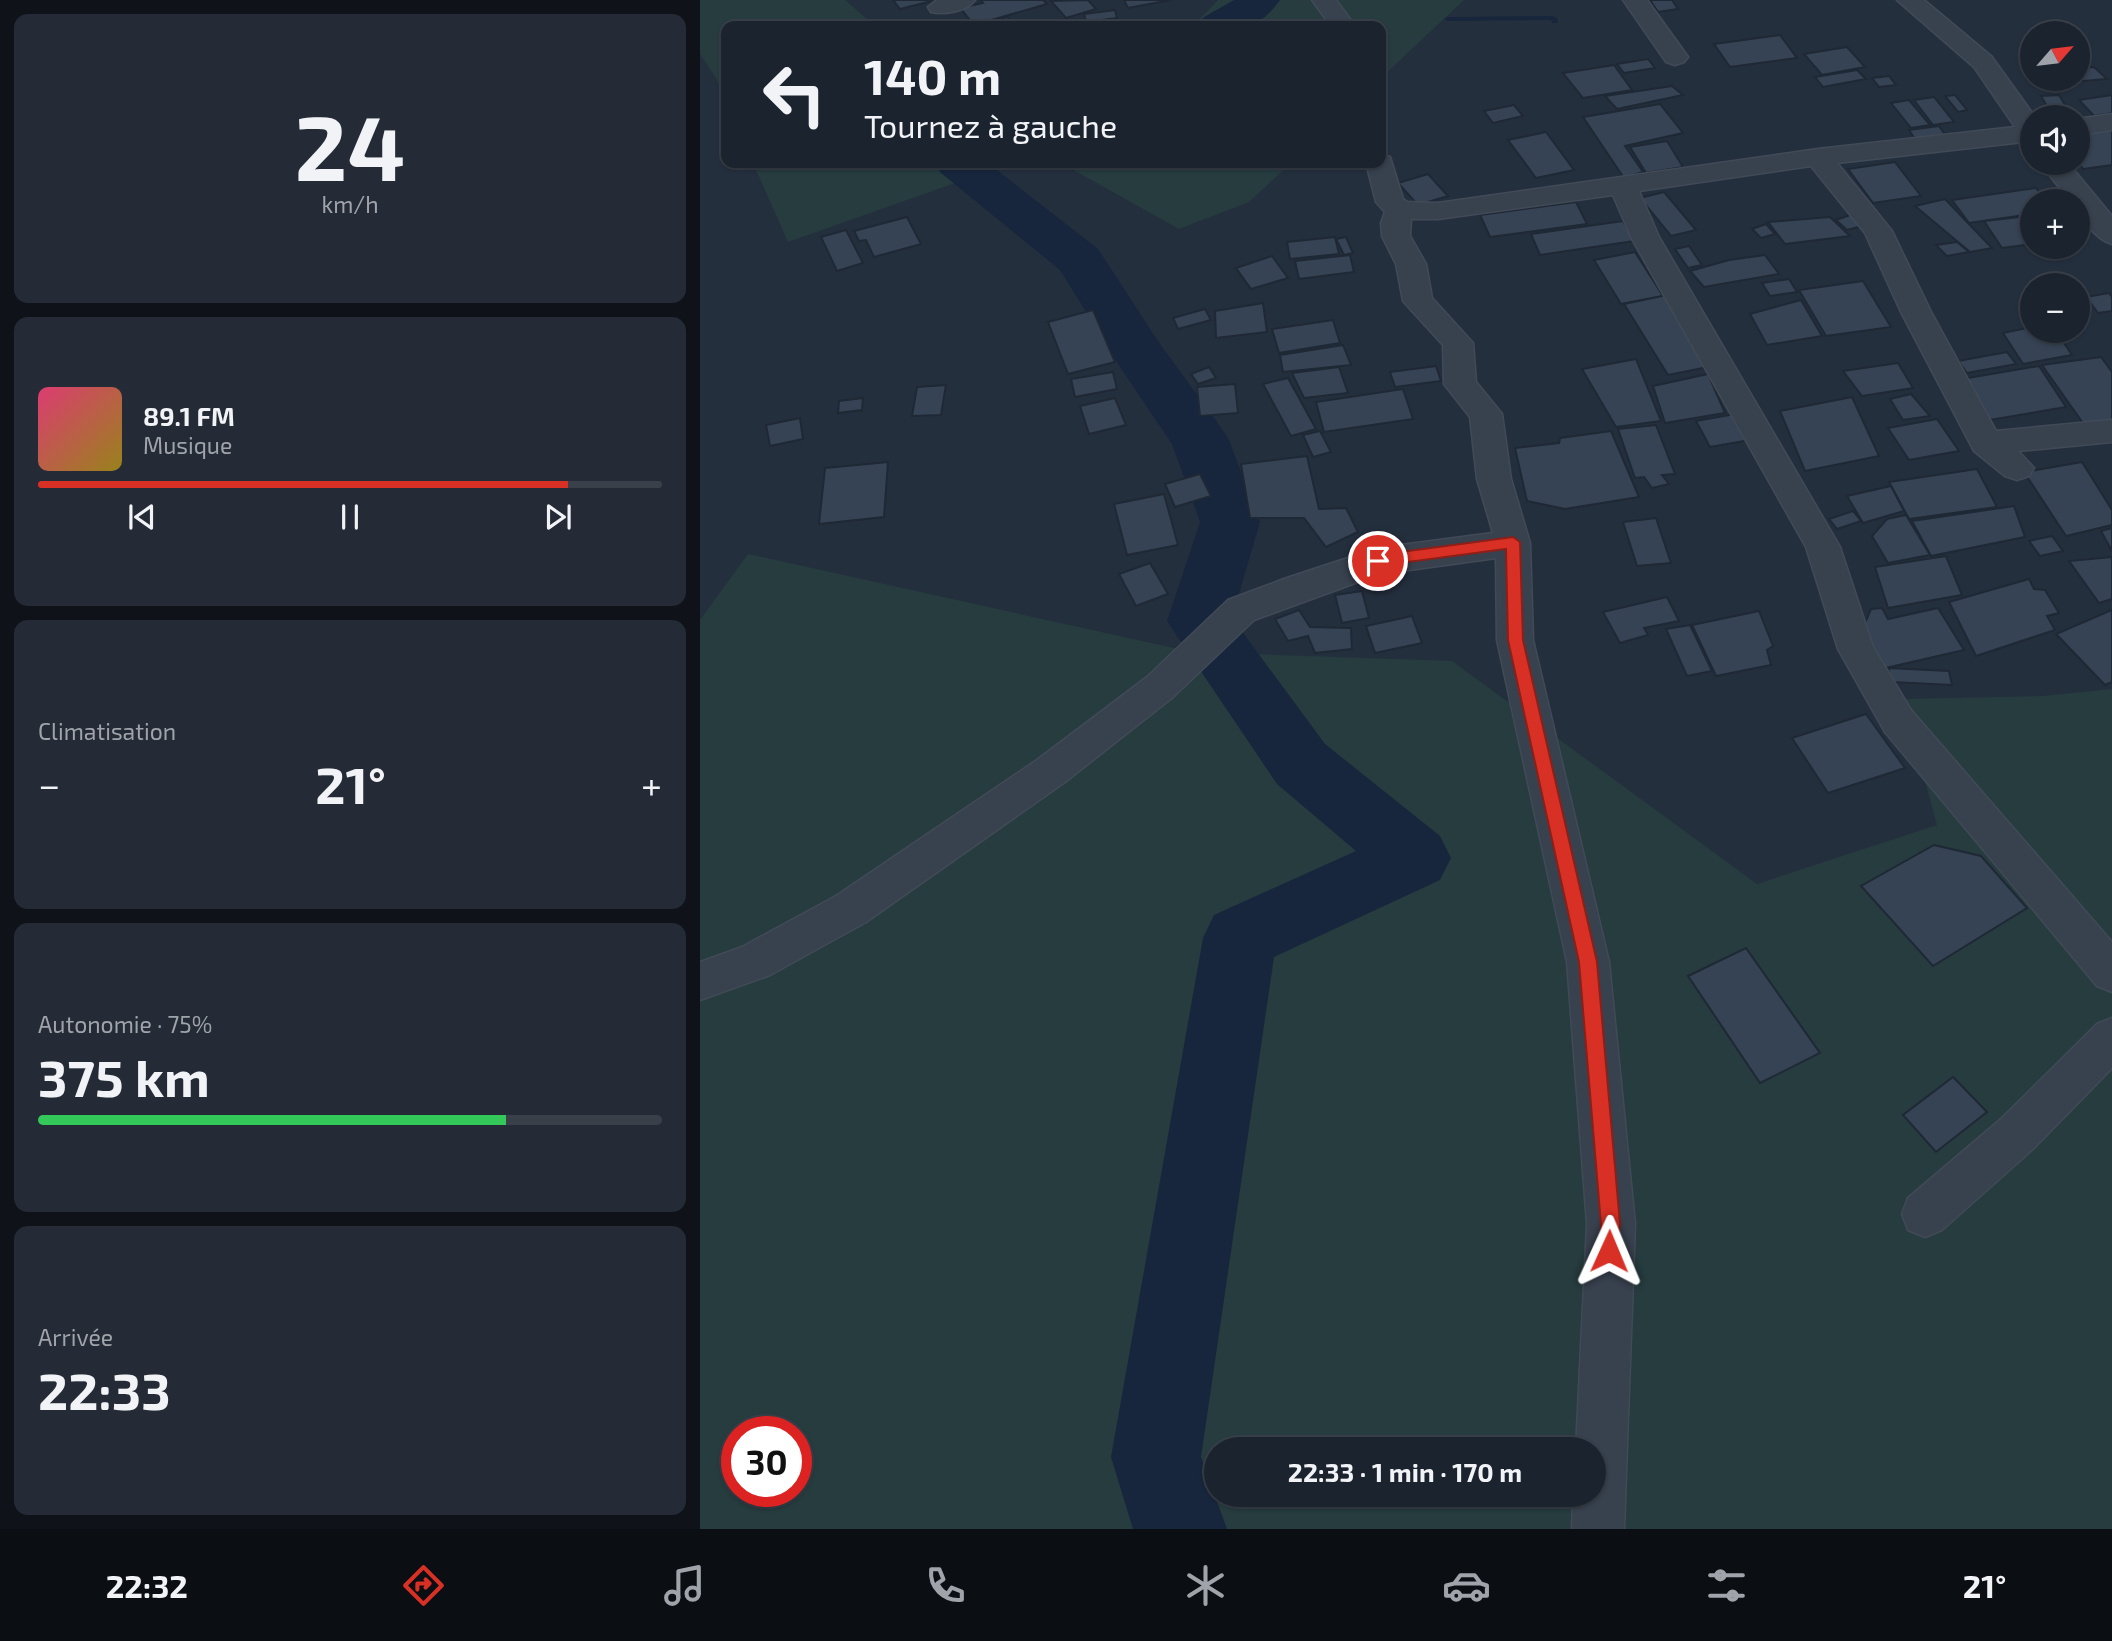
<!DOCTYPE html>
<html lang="fr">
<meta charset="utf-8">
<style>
:root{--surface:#1b232e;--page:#242b36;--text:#f1f3f6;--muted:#a0a4aa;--line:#39404a;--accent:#d93025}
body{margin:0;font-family:"Exo 2",sans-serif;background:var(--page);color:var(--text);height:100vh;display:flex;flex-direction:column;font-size:26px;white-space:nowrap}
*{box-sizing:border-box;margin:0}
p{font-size:23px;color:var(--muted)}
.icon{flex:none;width:38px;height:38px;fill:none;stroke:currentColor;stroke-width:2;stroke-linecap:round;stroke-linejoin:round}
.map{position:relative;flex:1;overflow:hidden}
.drawer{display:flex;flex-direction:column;gap:14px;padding:14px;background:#0f1319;width:700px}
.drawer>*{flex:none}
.hud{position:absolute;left:21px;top:21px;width:665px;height:147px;border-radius:14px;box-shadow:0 2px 5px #0004,0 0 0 2px var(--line);background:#1b232e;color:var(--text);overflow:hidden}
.needle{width:46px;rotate:62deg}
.fabs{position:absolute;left:1320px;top:21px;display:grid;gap:14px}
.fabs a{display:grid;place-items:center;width:70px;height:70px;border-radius:50%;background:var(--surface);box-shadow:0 2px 5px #0004,0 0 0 2px var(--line);font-size:35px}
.speed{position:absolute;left:21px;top:1416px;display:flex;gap:14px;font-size:35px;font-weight:700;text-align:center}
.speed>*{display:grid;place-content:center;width:91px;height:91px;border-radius:50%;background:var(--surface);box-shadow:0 2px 5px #0004,0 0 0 2px var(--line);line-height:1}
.speed .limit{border:10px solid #d22;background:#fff;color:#111}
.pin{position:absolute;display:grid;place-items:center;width:60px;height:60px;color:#fff;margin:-30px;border:4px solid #fff;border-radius:50%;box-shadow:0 2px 7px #0007}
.me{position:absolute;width:77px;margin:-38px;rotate:1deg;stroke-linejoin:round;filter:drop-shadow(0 0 5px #0008)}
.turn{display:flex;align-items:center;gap:24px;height:147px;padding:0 28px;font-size:32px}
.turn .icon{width:91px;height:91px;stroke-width:2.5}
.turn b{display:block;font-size:49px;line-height:60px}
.big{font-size:52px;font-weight:700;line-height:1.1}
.drawer .card{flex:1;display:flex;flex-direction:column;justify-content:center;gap:10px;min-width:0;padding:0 24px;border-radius:14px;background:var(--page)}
.drawer .dial{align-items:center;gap:0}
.dial b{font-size:91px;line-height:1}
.song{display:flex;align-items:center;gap:21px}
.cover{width:84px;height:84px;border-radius:10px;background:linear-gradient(135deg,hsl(340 70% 55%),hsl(50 70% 35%))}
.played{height:7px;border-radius:4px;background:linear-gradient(90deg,var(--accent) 85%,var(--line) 85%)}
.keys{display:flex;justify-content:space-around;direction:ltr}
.heat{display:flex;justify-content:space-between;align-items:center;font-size:38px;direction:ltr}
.charge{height:10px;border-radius:5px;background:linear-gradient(90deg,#34c759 75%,var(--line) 0)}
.trip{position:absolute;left:504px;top:1437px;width:402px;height:70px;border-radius:35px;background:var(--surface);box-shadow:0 2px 5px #0004,0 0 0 2px var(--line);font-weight:700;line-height:70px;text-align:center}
.dock{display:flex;height:112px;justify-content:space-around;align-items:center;background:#0b0e12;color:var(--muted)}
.dock .icon{width:49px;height:49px}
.dock .selected{color:var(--accent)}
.dock b{font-size:32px;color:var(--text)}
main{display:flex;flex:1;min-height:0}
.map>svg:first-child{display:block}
.green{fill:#263c3f;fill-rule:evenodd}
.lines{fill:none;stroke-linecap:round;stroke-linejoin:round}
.stream{fill:#17263c;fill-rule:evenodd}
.river{fill:#17263c;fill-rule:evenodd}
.building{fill:#364354;stroke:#1f2835;stroke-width:2}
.minor-casing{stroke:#414a57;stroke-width:3}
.minor{fill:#38414e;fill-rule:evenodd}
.route{fill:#d93025;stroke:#8d1f18;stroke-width:2}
</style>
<main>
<section class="drawer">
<div class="card dial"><b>24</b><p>km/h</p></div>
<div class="card">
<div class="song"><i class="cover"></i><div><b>89.1 FM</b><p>Musique</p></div></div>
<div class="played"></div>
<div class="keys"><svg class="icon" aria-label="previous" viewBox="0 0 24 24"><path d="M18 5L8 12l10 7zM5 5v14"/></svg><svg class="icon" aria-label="pause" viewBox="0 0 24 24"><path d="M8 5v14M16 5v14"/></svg><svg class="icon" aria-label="next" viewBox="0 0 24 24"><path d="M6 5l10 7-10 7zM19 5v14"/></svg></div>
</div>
<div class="card"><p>Climatisation</p>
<div class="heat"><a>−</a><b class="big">21°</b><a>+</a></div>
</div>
<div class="card"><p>Autonomie · 75%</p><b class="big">375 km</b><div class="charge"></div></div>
<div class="card"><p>Arrivée</p><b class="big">22:33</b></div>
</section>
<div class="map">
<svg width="1412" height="1529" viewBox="0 0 1412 1529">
<rect width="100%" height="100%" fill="#242f3e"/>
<g class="green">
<path d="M0 0H145L174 25 181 26H26V101L16 78 0 54Z"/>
<path d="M518 0H764L681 78V26H493Z"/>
<path d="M53 163H312L88 242Z"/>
<path d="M361 163H360H591L549 202 479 229Z"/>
<path d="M48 554 492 652 752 661 1057 884 1237 825 1203 699 1343 696 1412 689V1529H0V620ZM37 1432H96V1491H37ZM516 1449H894V1494H516Z"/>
</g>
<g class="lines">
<path class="stream" d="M853 16 857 18 858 23H852L851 20 748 21 744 19 748 17Z"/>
<g class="river">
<path d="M534 0H580C555 35 537 26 498 26L504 17Z"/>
<path d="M234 163H288L398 249 460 344 520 426 529 440 560 522 532 618 625 744 740 836 751 858 740 880 574 957 501 1457 527 1529H433L411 1457 503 938 514 915 656 851 577 784 467 621 500 522 472 444 422 370 360 270 241 173Z"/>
</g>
</g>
<g class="building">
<path d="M193 0H236L200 9Z"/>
<path d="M280 0H343L347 4 274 25 260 8 283 3Z"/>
<path d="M388 0 396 9 366 18 351 1Z"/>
<path d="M424 0H471L428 8Z"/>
<path d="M950 0H972L978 9 958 12Z"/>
<path d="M415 10 417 18 386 22 384 14Z"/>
<path d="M307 17 318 26H294L290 23Z"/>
<path d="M410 19 414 24 429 20 435 26 384 25Z"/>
<path d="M1080 35 1097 58 1030 67 1014 44Z"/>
<path d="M1147 47 1165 67 1122 75 1104 54Z"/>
<path d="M948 59 955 68 924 73 917 64Z"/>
<path d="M914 65 932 90 883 98 863 73Z"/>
<path d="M1394 67 1407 79 1347 84 1343 79H1377V68Z"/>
<path d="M1157 70 1166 79 1123 87 1115 77Z"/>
<path d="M1189 76 1196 85 1179 87 1172 78Z"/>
<path d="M972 86 983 95 917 109 905 96Z"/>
<path d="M1255 95 1267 110 1258 112 1245 96Z"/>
<path d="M1359 95 1367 108H1348L1341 96Z"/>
<path d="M1412 95V113L1394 116 1379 100Z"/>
<path d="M1234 97 1254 122 1233 125 1214 100Z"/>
<path d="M1209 100 1230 125 1211 128 1191 103Z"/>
<path d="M960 104 983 133 925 146 943 172 924 178 883 117Z"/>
<path d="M814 105 823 116 793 123 784 111Z"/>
<path d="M1239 126 1246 136 1215 139 1209 130Z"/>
<path d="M1412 130V165L1383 169 1377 161V134Z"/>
<path d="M846 132 874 170 836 178 808 140Z"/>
<path d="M967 141 983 167 946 173 930 147Z"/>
<path d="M1195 162 1221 196 1173 203 1148 169Z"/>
<path d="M728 174 748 196 718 205 698 183Z"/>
<path d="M1336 188 1346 201H1332V214L1269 223 1252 200Z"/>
<path d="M964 192 996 230 971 236 940 198Z"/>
<path d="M1245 199 1292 248 1270 252 1215 206Z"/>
<path d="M876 202 887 224 790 237 780 215Z"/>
<path d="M1150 215 1162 226 1147 230 1136 220Z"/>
<path d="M1329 216 1332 220V244L1302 248 1284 221Z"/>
<path d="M207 217 221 244 174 257 166 240 159 241 154 231Z"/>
<path d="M1130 217 1150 236 1085 244 1068 222Z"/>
<path d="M923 221 934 241 840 255 831 234Z"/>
<path d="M1066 224 1075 234 1061 238 1052 229Z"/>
<path d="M146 230 163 263 137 271 121 237Z"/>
<path d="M635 237 639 254 590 259 587 242Z"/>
<path d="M646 237 653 253 644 255 636 239Z"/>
<path d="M1257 242 1269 252 1247 256 1236 245Z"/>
<path d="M989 246 1002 265 988 268 975 249Z"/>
<path d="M935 252 963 296 921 304 894 260Z"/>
<path d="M650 255 654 272 599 279 595 261Z"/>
<path d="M1065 255 1079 274 1004 287 990 271 1029 260Z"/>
<path d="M572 256 588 278 551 289 536 268Z"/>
<path d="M1089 279 1097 292 1070 296 1062 283Z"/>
<path d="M1163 281 1191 327 1126 336 1099 290Z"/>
<path d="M1409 293 1412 297V311L1398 313 1386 297Z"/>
<path d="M967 295 1013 366 968 375 924 304Z"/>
<path d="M1101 300 1122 336 1067 345 1050 314Z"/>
<path d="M563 303 567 332 516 338 515 311Z"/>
<path d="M505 309 511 320 478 329 473 318Z"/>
<path d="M393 310 415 362 368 374 348 322Z"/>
<path d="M633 320 640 343 579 353 572 329Z"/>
<path d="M1332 327V331H1356L1372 355 1323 364 1303 333Z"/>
<path d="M643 345 651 365 583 372 580 355Z"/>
<path d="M1307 352 1316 364 1267 373 1258 361Z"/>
<path d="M1401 357 1412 372V422L1385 426 1342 365Z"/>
<path d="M936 359 961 421 916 427 882 369Z"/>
<path d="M1198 363 1213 388 1162 396 1143 371Z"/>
<path d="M736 366 741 381 695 387 690 372Z"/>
<path d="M1339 366 1366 407 1284 421 1256 380Z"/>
<path d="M509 367 516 378 498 384 491 374Z"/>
<path d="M639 367 648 393 604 398 592 373Z"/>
<path d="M413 372 417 389 375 397 371 379Z"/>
<path d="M1008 374 1025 413 965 423 953 386Z"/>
<path d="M588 378 616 429 591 436 563 384Z"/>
<path d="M535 384 538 413 500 416 497 387Z"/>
<path d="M246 385 241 415 212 416 217 387Z"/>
<path d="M703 389 713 419 624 432 616 402Z"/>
<path d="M1211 394 1230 416 1203 420 1190 399Z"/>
<path d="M1152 397 1179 456 1105 471 1080 411Z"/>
<path d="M163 398 162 410 138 413 139 401Z"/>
<path d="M415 398 426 425 389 434 380 406Z"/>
<path d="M1035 414 1050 440 1010 447 996 421Z"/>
<path d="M100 418 103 439 70 446 66 425Z"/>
<path d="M1237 419 1259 451 1209 460 1188 428Z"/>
<path d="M956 425 975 474 962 475 969 484 952 488 944 477 935 478 918 429Z"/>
<path d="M620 431 631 452 613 457 603 435Z"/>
<path d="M911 431 939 497 865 509 827 501 815 448 859 443 860 438Z"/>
<path d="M607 456 619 509 646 508 658 532 626 547 604 518H550L541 464Z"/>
<path d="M188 462 184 517 119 524 125 468Z"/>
<path d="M1382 462 1412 510V525L1366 536 1324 472Z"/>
<path d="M1277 469 1297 507 1209 519 1189 482Z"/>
<path d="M500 474 511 496 475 507 465 484Z"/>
<path d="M1191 486 1204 511 1163 523 1147 496Z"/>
<path d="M464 494 478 545 427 555 414 504Z"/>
<path d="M1314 506 1325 537 1231 556 1212 521Z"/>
<path d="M1153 511 1161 521 1137 529 1129 519Z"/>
<path d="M1206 515 1230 555 1188 563 1172 536 1187 519Z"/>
<path d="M956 518 971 563 937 566 923 522Z"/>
<path d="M1412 528V551L1401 531Z"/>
<path d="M1352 536 1363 551 1340 556 1329 541Z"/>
<path d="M1246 556 1262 595 1188 608 1175 567Z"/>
<path d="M1412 557V599L1399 603 1369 561Z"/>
<path d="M450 563 468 594 436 606 419 574Z"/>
<path d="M1329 579 1334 589 1345 590 1359 613 1347 616 1355 630 1276 656 1249 602Z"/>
<path d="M662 591 669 618 642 623 635 595Z"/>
<path d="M967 597 979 621 944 628 948 635 920 643 903 612Z"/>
<path d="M1182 608 1188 619 1238 608 1264 650 1177 670 1153 629 1165 623 1171 609Z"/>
<path d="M599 610 610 627 651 628 652 649 615 653 608 636 588 641 575 619Z"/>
<path d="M1412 610V682L1405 685 1356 634Z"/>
<path d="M1059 611 1073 646 1067 650 1071 665 1016 676 992 625Z"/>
<path d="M712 616 722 643 675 653 666 626Z"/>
<path d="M990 625 1012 671 987 676 966 629Z"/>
<path d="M1188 668 1249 671 1252 685 1191 682Z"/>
<path d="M1166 714 1205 768 1128 793 1092 738Z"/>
<path d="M1234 845 1281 856 1327 908 1233 966 1161 886Z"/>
<path d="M1046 948 1120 1053 1060 1083 988 976Z"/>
<path d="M1253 1077 1287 1112 1236 1152 1203 1115Z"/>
</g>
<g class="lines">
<defs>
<g id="minor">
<path d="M237 0H275C268 11 244 15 231 12L228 7Z"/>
<path d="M612 0H636L655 26H631Z"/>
<path d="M923 0H947L988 57 984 62 975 65 966 62Z"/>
<path d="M1197 0H1224L1292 57 1335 117H1332V141L1137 163 1192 231 1231 312 1296 431 1412 420V442L1318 451 1334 468 1329 476 1317 480 1305 476 1274 451 1201 312 1165 233 1111 166 939 191 959 237 1140 547 1173 647 1211 710 1412 942V992L1397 986 1185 732 1138 649 1106 547 931 237 913 195 738 219H711L710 236 726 264 732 298 773 343 776 382 802 414 811 479 830 543 833 640 909 962 935 1224 924 1529H872L873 1494H894V1449H876L887 1224 867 962 797 640 796 558 680 574 554 620 473 697 365 782 166 922 70 975 0 1000V962L42 947 136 896 337 760 447 677 528 600 584 579 678 548 793 533 777 479 770 417 744 384 743 345 703 301 696 264 682 236 681 223 685 212 676 202 666 163H681V155L690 157 703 199 707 202 738 203 1118 149 1315 127 1274 67Z"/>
<path d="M1412 114V130L1377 135V119Z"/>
<path d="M1340 163H1368L1412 216V244C1397 240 1377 217 1377 201H1370Z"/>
<path d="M1412 1018V1068L1333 1149 1242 1230 1225 1237 1208 1230 1202 1214 1208 1198 1301 1119 1397 1024Z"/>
</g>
</defs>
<use href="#minor" class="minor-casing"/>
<use href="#minor" class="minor"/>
</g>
<path class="route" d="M813 537 820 542 823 640 897 962 920 1224 916 1258 909 1261 903 1258 900 1251 901 1224 879 962 808 640 806 549 678 566 671 561 678 555Z"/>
</svg>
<div class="fabs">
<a><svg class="needle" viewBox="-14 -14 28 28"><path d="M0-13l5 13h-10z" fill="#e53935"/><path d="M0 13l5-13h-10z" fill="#a0a4aa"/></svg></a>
<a><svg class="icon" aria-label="sound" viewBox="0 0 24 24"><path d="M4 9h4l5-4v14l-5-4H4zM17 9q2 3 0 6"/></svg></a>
<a>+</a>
<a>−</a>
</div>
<div class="speed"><div class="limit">30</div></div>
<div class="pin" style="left:678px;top:561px;background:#d93025"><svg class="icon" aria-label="arrive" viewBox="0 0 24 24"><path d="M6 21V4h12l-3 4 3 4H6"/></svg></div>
<svg class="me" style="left:909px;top:1251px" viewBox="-20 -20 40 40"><path d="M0-17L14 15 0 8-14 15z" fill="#d93025" stroke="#fff" stroke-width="4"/></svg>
<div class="trip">22:33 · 1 min · 170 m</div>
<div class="hud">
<div class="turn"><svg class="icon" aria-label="left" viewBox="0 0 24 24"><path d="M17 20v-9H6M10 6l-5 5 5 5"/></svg><div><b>140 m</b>Tournez à gauche</div></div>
</div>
</div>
</main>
<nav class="dock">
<b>22:32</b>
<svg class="icon selected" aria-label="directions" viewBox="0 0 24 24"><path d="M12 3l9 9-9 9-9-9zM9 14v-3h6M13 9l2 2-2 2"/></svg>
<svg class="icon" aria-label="music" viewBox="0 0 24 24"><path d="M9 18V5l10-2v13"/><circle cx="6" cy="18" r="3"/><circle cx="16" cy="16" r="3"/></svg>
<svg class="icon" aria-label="phone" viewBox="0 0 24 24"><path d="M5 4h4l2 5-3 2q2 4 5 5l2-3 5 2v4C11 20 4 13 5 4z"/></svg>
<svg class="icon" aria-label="climate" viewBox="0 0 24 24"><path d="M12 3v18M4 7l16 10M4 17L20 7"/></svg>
<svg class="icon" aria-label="car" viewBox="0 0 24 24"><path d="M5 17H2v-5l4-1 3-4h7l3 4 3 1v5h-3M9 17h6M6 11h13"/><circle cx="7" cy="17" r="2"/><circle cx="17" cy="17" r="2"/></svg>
<svg class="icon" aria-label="filters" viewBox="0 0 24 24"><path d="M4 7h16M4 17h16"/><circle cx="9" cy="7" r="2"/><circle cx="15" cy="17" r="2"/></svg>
<b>21°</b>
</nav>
